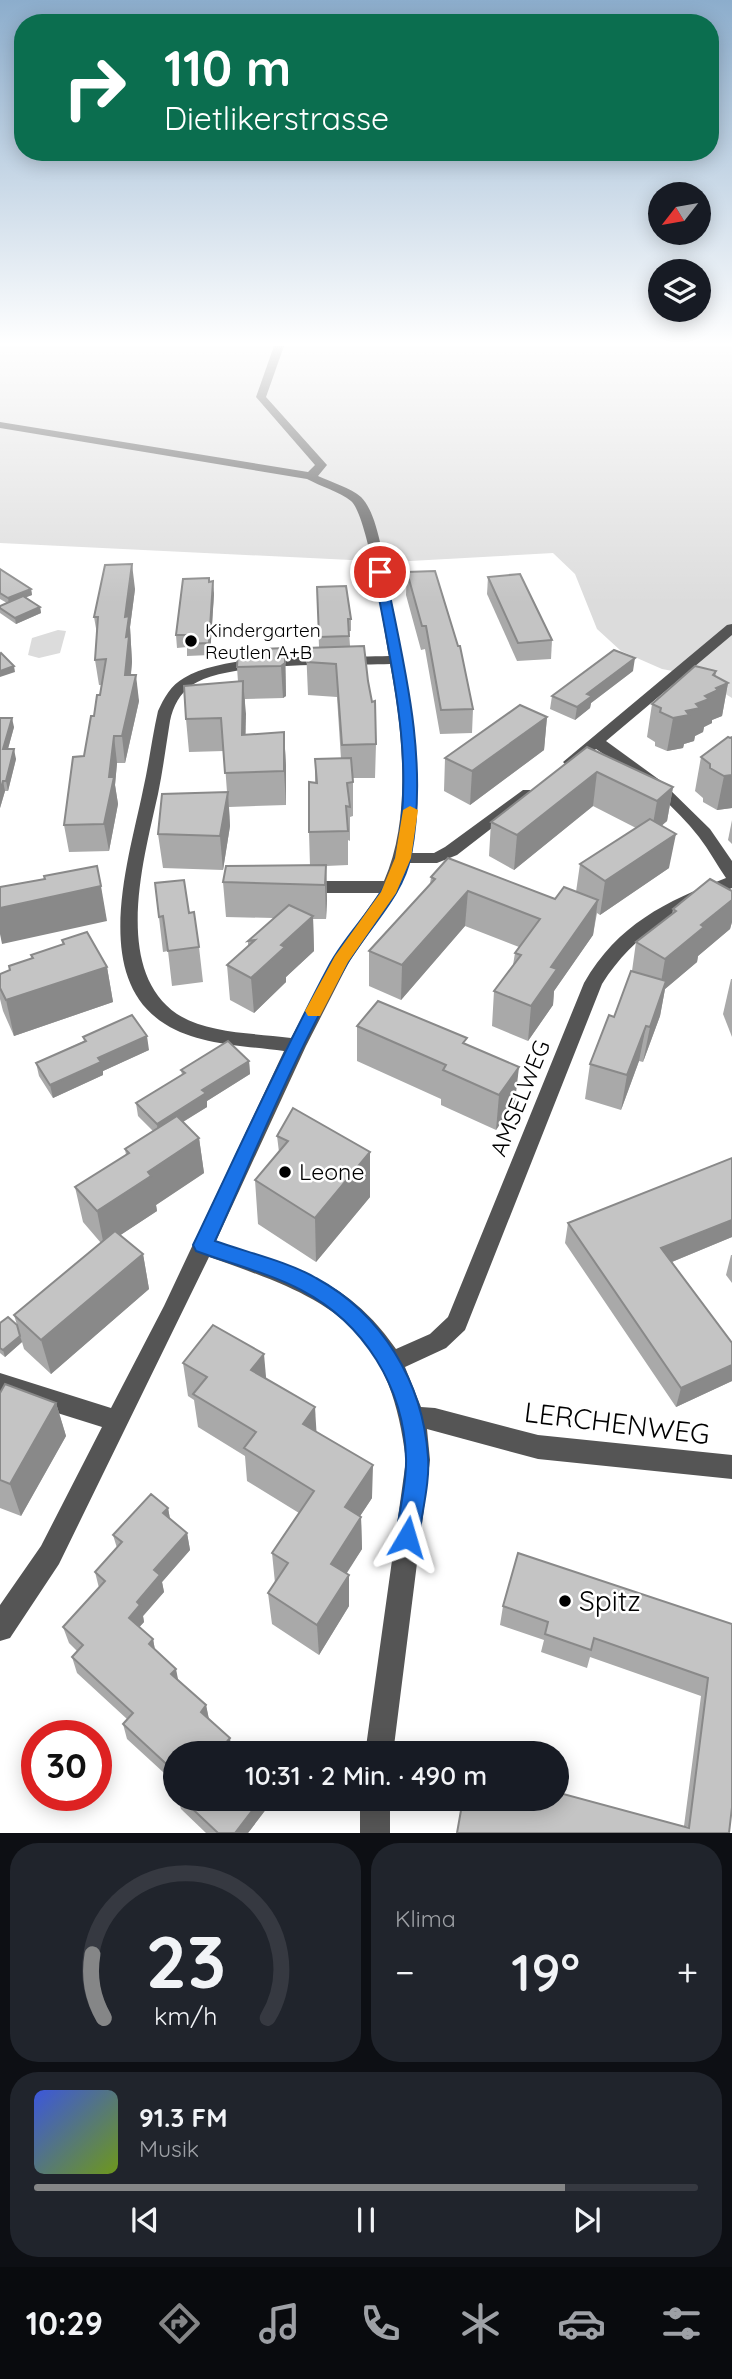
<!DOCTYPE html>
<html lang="de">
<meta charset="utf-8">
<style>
:root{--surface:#171b24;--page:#20242c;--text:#f1f3f6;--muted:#9ea1a6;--line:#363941;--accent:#858687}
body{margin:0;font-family:Quicksand,sans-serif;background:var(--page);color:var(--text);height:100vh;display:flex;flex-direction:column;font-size:26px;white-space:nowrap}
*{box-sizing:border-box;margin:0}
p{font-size:23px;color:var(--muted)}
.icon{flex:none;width:38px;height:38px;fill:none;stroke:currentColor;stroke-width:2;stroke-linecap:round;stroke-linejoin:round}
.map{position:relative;height:1833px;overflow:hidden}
.details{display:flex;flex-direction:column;gap:10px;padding:10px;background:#0d0f14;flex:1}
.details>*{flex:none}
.banner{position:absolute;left:14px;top:14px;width:705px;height:147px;border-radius:28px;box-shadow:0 4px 18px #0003;background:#0b6e4f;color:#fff;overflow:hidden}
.needle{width:46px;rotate:239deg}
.tools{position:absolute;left:648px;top:182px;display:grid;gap:14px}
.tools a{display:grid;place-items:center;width:63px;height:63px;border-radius:50%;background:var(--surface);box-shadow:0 4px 18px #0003;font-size:35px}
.speed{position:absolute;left:21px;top:1720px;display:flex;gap:14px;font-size:35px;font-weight:700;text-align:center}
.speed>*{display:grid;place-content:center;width:91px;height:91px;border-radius:50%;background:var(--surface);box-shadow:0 4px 18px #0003;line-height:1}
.speed .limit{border:10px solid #d22;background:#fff;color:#111}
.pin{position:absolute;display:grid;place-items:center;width:60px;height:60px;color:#fff;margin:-30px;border:4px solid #fff;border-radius:50%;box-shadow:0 2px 7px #0007}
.me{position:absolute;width:77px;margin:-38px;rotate:7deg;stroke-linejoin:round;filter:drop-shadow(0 0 5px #0008)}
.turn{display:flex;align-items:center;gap:24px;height:147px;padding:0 35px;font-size:32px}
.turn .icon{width:91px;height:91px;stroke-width:2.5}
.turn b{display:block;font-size:49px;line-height:60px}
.big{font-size:52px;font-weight:600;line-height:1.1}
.details .card{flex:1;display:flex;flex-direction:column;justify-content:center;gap:10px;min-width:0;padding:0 24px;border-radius:28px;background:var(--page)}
.details .dial{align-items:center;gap:0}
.dial svg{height:182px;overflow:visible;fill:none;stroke:var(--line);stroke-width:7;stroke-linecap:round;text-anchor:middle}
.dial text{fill:var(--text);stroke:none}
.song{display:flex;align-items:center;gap:21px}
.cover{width:84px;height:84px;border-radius:10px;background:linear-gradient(135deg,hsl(230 70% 55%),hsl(80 70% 35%))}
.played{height:7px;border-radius:4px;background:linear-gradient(90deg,var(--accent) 80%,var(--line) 80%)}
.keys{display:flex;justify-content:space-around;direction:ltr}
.heat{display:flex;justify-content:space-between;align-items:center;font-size:38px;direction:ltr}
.details .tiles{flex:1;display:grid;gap:10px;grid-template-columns:1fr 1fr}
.card:last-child{grid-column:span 2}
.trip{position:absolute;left:163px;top:1741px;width:406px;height:70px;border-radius:35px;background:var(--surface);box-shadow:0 4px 18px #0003;font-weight:600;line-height:70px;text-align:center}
.tab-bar{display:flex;height:112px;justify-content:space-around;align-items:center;background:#090b0e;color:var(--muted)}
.tab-bar .icon{width:49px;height:49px}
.tab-bar .on{color:var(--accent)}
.tab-bar b{font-size:32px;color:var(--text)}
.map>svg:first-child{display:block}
.green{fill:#dcdcdc}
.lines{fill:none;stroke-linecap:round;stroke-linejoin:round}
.minor{fill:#555;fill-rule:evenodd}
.wall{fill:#a9a9a9}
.shaded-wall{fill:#898989}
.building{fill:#c4c4c4;stroke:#898989;stroke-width:2}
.route{fill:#1a73e8;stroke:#114b97;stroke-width:2}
.slow{fill:#f59e0b}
.poi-dot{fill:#000;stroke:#fff;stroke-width:2.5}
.labels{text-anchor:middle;stroke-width:5;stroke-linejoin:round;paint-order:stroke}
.far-poi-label{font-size:19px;fill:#000;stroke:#fff;text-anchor:start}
.street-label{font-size:23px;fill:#000;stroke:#fff}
.poi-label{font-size:23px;fill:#000;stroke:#fff;text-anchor:start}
.near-street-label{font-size:28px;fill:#000;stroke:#fff}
.near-poi-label{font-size:28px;fill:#000;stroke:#fff;text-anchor:start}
</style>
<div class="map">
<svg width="732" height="1833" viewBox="0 0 732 1833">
<rect width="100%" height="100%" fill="#fff"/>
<g class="green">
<path d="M0 346H732V698L694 675 662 669 621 651 597 629 575 574 553 553 392 562 0 543Z"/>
<path d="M58 630 66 631 60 653 39 658 28 655 32 638Z"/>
</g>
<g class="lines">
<g class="minor">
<path d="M274 346H284L266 397 327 465 318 476C331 482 351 488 361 497 378 514 383 560 388 583 406 674 425 760 412 853H434L445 847 523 790H535L537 793 457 855 437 863H409L397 893 349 962 306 1046 216 1241C293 1268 346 1277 396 1349L430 1334 448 1317 584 983C618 924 665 902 726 878 717 865 709 850 699 837 671 801 634 774 596 749L576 765H566L563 762 727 625 732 624V635L606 741 661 781 710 829 732 861V888C677 911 635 932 602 984L465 1330 446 1348 405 1367 421 1407 435 1408 538 1435 732 1455V1479L538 1459 427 1429 430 1460 393 1754H365L406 1460C390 1323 327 1298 209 1257L59 1564 10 1638 0 1641V1605L41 1546 102 1427 0 1395V1373L111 1408 164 1306 284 1051C246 1046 198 1045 165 1024 90 977 129 859 143 790 149 764 152 737 158 711 164 698 171 685 184 678 229 651 335 658 389 656 384 629 368 516 351 501 340 492 320 486 307 479L0 428V422L308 472 315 465 256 397ZM390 664C403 731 412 818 384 881H303L294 887 303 893H379L335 956 291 1038C255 1033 208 1034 177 1014 112 969 144 858 158 794 163 770 166 745 170 721 173 706 180 693 192 685 228 660 344 666 390 664Z"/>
<rect x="360" y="1799" width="30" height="34"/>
</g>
</g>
<g class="wall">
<path d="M0 569 31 589 32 595 26 597 40 607 41 613 16 624 0 613V606L7 603 0 599Z"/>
<path d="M407 572 473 709 472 733 440 734 425 649 421 650 406 595Z"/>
<path d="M488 577 552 640 551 659 517 661 487 594Z"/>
<path d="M209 582 214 594 210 655 187 656V647L177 648 176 635Z"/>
<path d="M317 587 351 619V631H349L350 646 368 681 376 744 375 778H353V816L350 817V841L348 840V865L326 866 327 900 326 919H313L314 951 286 977V982L254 1013 230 1000 227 965 248 946V941L274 918 226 917 223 882 310 866 309 832 315 783V759H341L337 697 308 695 306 648 319 647Z"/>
<path d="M135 589 130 627 132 662 131 675 139 701 125 763H117L115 785 118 804 109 851 69 852 64 825 84 756 102 685H99L95 660 97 634 94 617Z"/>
<path d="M285 648 286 696 283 698 245 699V735L284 732 286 766V805L229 807 230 826 223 870 163 868 158 834 227 792 224 751 189 752 186 719 238 682 237 667Z"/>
<path d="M633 671 591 703 590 708 575 720 550 709 552 696Z"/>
<path d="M716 671 715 676 728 683 722 716 712 720V723L704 727 703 732 695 736 694 741 684 744 683 748 667 751 655 746V742L647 737 652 704Z"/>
<path d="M547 717 544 750 470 805 444 791 445 758Z"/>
<path d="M0 718 14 727 8 749 16 759 8 791H5L0 808Z"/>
<path d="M732 737V808L717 810 703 802V798L695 791 701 757Z"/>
<path d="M587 747 673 787 667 821 662 825 669 868 600 915 597 913 593 935 554 991 553 1005 528 1041 492 1026 494 991 513 965 515 953 519 947 465 926 401 1000 369 986V951L430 884 431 877 555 899 576 892 580 864 636 828 593 806 514 870 489 856 491 822Z"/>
<path d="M732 820V844L728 840Z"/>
<path d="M155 883 189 913 199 947 203 982 172 986 168 951 163 952Z"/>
<path d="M732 891V922L730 929 698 956 697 962 665 989 660 1016 643 1062 639 1061 621 1110 585 1099 590 1064 614 1017 632 971 636 942 672 914 673 909Z"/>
<path d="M62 940 107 967 113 1002 14 1036 3 1011 0 999V974L9 971V966L32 959 31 955 63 944Z"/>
<path d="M731 979H732V1037L723 1014Z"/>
<path d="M357 1026 466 1044 515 1102 496 1130 441 1105V1099L357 1061Z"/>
<path d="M83 1037 149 1050 103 1071V1075L53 1098 39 1076 36 1063 84 1041Z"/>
<path d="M249 1061 250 1074 207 1101V1107L183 1122 199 1138 204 1173 156 1205 157 1211 120 1235 143 1254 149 1289 51 1374 24 1349 22 1342 5 1357 0 1353V1323L17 1325 14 1315 101 1243 83 1222 75 1187 126 1155 125 1149 153 1131 138 1116 136 1103 182 1075 181 1070Z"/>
<path d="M293 1108 370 1197 316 1262 258 1224 255 1180 279 1152 277 1136Z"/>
<path d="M732 1158V1237L672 1262 732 1343V1381L676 1407 565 1243 568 1223Z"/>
<path d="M731 1255H732V1283L726 1275Z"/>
<path d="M183 1363 266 1379 316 1432 372 1498 360 1516 361 1517 362 1549 346 1573 349 1606 319 1655 272 1624 268 1593 275 1583 272 1553 299 1513 247 1481 245 1456 198 1427 194 1400 188 1396Z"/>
<path d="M0 1393 56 1403 66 1436 21 1516 0 1508Z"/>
<path d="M168 1508 170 1519 187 1533 190 1550 162 1582 164 1592 143 1616 144 1622 139 1627 153 1639 155 1650 178 1680 206 1705 209 1719 175 1754V1783L127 1739 123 1724 127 1719 77 1673 72 1657 77 1651 69 1643 63 1627 99 1588 95 1572 117 1548 113 1535Z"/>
<path d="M503 1606 732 1624 729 1833 684 1826 701 1696 590 1657 587 1668 541 1652 544 1640 500 1625Z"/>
<path d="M178 1799H272L273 1800 248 1833H206L181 1809Z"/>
</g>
<g class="shaded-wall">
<path d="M132 564 135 589 130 627 132 662 128 701 125 675V617Z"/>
<path d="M213 581 214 594 210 655 209 643Z"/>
<path d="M31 589 32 595 9 604 8 598Z"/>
<path d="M40 607 41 613 16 624 15 618Z"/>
<path d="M285 648 286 696 283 698 281 666Z"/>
<path d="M635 658 633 671 591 703 590 708 575 720 577 707 587 694Z"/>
<path d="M14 666 15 672 0 677V671Z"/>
<path d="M716 671 712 693 716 688 728 683 722 716 712 720V723L704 727 703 732 695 736 694 741 684 744 683 748 667 751 673 718 696 704Z"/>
<path d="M136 675 139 701 125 763 122 736Z"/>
<path d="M243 681 246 714 245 769 242 735Z"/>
<path d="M547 717 544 750 470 805 472 771Z"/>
<path d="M12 718 14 727 5 759 3 749Z"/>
<path d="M284 732 286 766V805L284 771Z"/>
<path d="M114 736 117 763 115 785 118 804 109 851 104 824Z"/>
<path d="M14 749 16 759 8 791 6 781Z"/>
<path d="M597 772 593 806 514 870 517 835Z"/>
<path d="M732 775V808L717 810 724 776Z"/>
<path d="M3 781 5 791 0 808V791Z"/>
<path d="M673 787 667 821 651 835 657 801Z"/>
<path d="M228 792 230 826 223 870 220 836Z"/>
<path d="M676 834 669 868 600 915 605 881Z"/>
<path d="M326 865 327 900 326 919 325 885Z"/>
<path d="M101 886 107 921 2 944 0 934V908Z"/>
<path d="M468 891 465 926 401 1000 402 965Z"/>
<path d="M598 900 593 935 554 991 553 1005 528 1041 531 1006 551 967Z"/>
<path d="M732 900V922L730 929 698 956 697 962 665 989 660 1016 643 1062 650 1027 659 994 665 959 701 925Z"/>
<path d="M313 916 314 951 286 977V982L254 1013 251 978 281 945Z"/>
<path d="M107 967 113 1002 14 1036 6 1000Z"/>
<path d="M646 1026 639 1061 621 1110 627 1075Z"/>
<path d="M147 1036 149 1050 103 1071V1075L53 1098 50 1085 98 1058Z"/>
<path d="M249 1061 250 1074 207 1101V1107L158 1137 157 1124 202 1090Z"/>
<path d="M519 1067 515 1102 496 1130 499 1095Z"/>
<path d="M199 1138 204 1173 156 1205 157 1211 104 1246 97 1211 148 1172Z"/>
<path d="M370 1152V1197L316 1262 315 1218Z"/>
<path d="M732 1220V1237L657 1268 661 1248Z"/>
<path d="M143 1254 149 1289 51 1374 41 1340Z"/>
<path d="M20 1336 22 1342 5 1357 3 1350Z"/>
<path d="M264 1354 267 1388 251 1370Z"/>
<path d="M732 1365V1381L676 1407 681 1388Z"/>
<path d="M56 1403 66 1436 21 1516 10 1484Z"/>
<path d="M315 1407 317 1441 303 1424Z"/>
<path d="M373 1465 372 1498 345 1539V1507Z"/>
<path d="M168 1508 171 1525 163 1513Z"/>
<path d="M361 1517 362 1549 333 1595 331 1564Z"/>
<path d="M187 1533 190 1550 162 1582 164 1592 143 1616 144 1622 133 1634 129 1618 137 1602 154 1570Z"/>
<path d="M349 1575V1606L319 1655 317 1625Z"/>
<path d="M153 1639 156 1656 149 1644Z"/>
<path d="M176 1669 179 1684 171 1674Z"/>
<path d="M206 1705 209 1720 201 1712Z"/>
<path d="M230 1738 232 1753 225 1744Z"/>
<path d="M261 1799H272L273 1800 248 1833H235Z"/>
</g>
<g class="building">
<path d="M132 564 125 617 129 616 126 637 129 636 125 675H136L122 736H114L109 777H114L104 824 64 825 73 757 84 756 91 716H94L97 695H100L106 659 95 660 98 617H94L105 565Z"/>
<path d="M0 569 31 589 8 598 0 593Z"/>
<path d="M435 571 458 646H460L473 709 441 710 426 626H422L407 572Z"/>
<path d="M520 574 552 640 518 643 488 577Z"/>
<path d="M209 578V582L213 581 209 643 186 644 187 635H176L183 579Z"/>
<path d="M346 586 351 619H348L349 636 319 637 317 587Z"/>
<path d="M23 596 40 607 15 618 0 608V606Z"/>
<path d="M364 646 368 681 372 702 375 701 376 744 342 745 336 664 307 662 306 648Z"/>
<path d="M285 648V663L281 666 237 667 238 650Z"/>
<path d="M614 650 635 658 587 694 592 696 577 707 552 696Z"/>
<path d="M1 653 14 666 0 671V654Z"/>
<path d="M695 666 716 671 713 675 728 683 716 688 718 690 705 696 709 699 696 704 700 708 686 711 689 715 673 718 660 712 661 708 652 704Z"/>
<path d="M243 681 242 735 284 732V771L225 773 221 718 186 719 184 686Z"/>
<path d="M520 705 547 717 472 771 445 758Z"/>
<path d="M0 718H12L3 749H14L6 781H3L0 791Z"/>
<path d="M728 737 730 738 732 737V775L724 776 710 768V764L701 757Z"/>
<path d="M587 747 673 787 657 801 597 772 517 835 491 822Z"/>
<path d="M351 758 353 782 347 783 350 807 346 806 348 831 309 832V782L317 783 315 759Z"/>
<path d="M228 792 220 836 158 834 162 794Z"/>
<path d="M650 819 676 834 605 881 580 864Z"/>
<path d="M448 858 555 899 564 887 598 900 551 967 557 969 531 1006 494 991 521 955 515 953 540 919 468 891 402 965 369 951 435 879 431 877Z"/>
<path d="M326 865 325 885 223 882 226 866Z"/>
<path d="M97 866 101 886 0 908V887L45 879 44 876Z"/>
<path d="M710 879 732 891V900L701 925 704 927 665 959 636 942 676 911 673 909Z"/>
<path d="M184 880 189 913 194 912 199 947 168 951 163 916 159 917 155 883Z"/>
<path d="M289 905 313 916 281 945 285 947 251 978 227 965 255 940 248 941Z"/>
<path d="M87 932 107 967 6 1000 0 988V974L10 970 9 966 33 958 31 955 64 944 62 940Z"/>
<path d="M631 971 666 981 650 1027 646 1026 627 1075 590 1064 609 1015 614 1017Z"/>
<path d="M378 1001 467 1038 463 1043 519 1067 499 1095 443 1070 446 1065 357 1026Z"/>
<path d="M132 1015 147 1036 98 1058 101 1062 50 1085 36 1063 86 1041 83 1037Z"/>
<path d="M228 1041 249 1061 202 1090 206 1093 157 1124 136 1103 185 1073 181 1070Z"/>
<path d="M293 1108 370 1152 315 1218 255 1180 288 1141 277 1136Z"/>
<path d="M177 1116 199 1138 148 1172 151 1176 97 1211 75 1187 129 1153 125 1149Z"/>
<path d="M732 1158V1220L661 1248 732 1343V1365L681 1388 568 1223Z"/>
<path d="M115 1231 143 1254 41 1340 14 1315Z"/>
<path d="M8 1317 17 1325 20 1336 3 1350 0 1348V1323Z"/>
<path d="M213 1325 264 1354 251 1370 315 1407 303 1424 373 1465 345 1507 361 1517 331 1564 349 1575 317 1625 268 1593 288 1563 272 1553 314 1491 244 1448 256 1432 193 1394 207 1377 183 1363Z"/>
<path d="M5 1384 56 1403 10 1484 0 1480V1393Z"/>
<path d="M151 1494 168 1508 163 1513 187 1533 154 1570 160 1575 137 1602 140 1605 129 1618 153 1639 149 1644 176 1669 171 1674 206 1705 201 1712 230 1738 225 1744 235 1754H175V1772L123 1724 133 1713 72 1657 83 1645 63 1627 105 1581 95 1572 122 1542 113 1535Z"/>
<path d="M518 1553 732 1624V1807L729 1833H457L463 1799H556V1792L689 1828 708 1678 594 1638 591 1650 545 1634 548 1622 503 1606Z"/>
<path d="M182 1799H261L235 1833H218Z"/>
</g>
<linearGradient id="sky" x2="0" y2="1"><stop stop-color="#8cadcc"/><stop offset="0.57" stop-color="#fff"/><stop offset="1" stop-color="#fff" stop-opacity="0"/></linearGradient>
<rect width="732" height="603" fill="url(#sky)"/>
<path class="route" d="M380 569 385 572C404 664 429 761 411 855 403 897 368 928 347 964 296 1051 257 1148 215 1241 246 1252 289 1262 316 1278 382 1314 423 1382 428 1457 430 1482 422 1511 419 1537L416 1545 407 1548 399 1545 396 1537C399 1511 407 1483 406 1458 404 1387 364 1323 301 1290 272 1274 228 1263 196 1251L193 1245C238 1151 281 1056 330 964 350 927 387 898 396 856 416 763 391 664 374 572Z"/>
<path class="slow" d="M410 806 418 810 411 858 396 893 348 962 320 1016H308L305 1011 335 956 381 892 395 858 403 810Z"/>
<g class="poi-dot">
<circle cx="191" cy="641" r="7"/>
<circle cx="285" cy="1172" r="7"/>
<circle cx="565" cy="1601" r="7"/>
</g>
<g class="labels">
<g class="far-poi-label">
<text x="205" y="637">Kindergarten<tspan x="205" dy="22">Reutlen A+B</tspan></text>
</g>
<g class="street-label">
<text transform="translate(520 1098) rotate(-68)" y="8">AMSELWEG</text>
</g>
<g class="poi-label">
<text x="299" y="1180">Leone</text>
</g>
<g class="near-street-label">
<text transform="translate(617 1423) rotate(7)" y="10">LERCHENWEG</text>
</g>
<g class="near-poi-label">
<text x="579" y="1611">Spitz</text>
</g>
</g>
</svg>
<div class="tools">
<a><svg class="needle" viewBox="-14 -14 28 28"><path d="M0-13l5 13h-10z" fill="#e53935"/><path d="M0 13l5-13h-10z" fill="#9ea1a6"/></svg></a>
<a><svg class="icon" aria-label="layers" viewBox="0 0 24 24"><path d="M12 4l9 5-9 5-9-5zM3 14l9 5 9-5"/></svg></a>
</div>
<div class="speed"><div class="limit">30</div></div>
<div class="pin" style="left:380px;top:572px;background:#d93025"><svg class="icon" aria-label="arrive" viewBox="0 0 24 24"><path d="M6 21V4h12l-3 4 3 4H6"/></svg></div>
<svg class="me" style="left:407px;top:1537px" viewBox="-20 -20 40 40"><path d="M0-17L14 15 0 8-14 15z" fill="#1a73e8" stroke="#fff" stroke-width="4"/></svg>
<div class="trip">10:31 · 2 Min. · 490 m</div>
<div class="banner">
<div class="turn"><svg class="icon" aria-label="right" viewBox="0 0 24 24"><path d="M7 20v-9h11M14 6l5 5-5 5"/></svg><div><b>110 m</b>Dietlikerstrasse</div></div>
</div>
</div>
<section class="details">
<div class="tiles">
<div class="card dial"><svg viewBox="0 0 100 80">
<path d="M14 69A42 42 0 1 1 86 69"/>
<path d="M14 69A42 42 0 0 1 9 41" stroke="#858687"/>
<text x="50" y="56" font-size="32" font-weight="700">23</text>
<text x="50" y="72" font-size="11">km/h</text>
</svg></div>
<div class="card"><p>Klima</p>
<div class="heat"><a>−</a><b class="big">19°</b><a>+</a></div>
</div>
<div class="card">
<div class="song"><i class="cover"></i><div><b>91.3 FM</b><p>Musik</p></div></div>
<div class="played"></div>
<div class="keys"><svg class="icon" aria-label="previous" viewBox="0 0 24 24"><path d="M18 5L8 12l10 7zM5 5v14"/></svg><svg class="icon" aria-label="pause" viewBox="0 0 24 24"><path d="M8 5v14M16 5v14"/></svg><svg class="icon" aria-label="next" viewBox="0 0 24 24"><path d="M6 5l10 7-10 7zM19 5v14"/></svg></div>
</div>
</div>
</section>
<nav class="tab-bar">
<b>10:29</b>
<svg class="icon on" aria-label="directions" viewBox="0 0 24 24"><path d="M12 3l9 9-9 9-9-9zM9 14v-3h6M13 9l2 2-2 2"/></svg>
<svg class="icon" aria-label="music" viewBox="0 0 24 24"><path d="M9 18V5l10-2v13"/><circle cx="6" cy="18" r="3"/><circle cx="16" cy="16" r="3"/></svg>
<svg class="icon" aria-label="phone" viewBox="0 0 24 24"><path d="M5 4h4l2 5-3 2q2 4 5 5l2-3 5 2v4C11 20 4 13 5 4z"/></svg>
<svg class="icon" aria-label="climate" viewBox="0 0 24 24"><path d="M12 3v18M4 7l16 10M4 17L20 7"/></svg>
<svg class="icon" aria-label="car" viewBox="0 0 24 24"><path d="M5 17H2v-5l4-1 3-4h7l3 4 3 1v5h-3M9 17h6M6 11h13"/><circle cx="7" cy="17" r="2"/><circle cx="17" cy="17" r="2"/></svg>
<svg class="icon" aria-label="filters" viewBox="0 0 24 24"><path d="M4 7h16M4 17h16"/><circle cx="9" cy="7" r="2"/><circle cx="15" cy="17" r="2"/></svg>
</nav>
